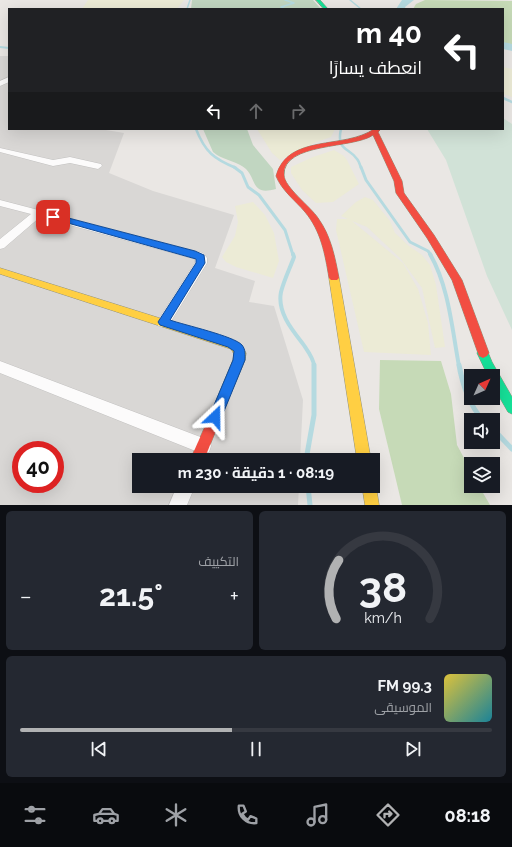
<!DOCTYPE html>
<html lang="ar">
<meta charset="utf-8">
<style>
:root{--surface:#171b24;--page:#242831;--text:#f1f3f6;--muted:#9ea1a6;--line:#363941;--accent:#b1b2b3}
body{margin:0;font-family:Raleway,Cairo,sans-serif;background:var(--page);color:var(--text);direction:rtl;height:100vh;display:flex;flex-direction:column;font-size:15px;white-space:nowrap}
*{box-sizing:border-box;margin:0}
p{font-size:13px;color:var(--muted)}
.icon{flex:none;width:22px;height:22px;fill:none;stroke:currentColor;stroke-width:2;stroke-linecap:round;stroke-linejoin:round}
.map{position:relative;height:505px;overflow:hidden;direction:ltr}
.sheet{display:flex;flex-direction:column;gap:6px;padding:6px;background:#0d0f14;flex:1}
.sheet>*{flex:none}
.guide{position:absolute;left:8px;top:8px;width:496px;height:122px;border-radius:0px;box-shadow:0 4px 16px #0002;direction:rtl;background:#202124;color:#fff;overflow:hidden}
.needle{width:26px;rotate:45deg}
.controls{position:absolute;left:464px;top:369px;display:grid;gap:8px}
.controls a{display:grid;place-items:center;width:36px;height:36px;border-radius:0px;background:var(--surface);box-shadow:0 4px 16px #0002;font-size:20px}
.speed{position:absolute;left:12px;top:441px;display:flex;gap:8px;font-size:20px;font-weight:700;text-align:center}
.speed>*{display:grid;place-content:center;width:52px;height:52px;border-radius:50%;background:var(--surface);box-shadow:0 4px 16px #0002;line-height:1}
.speed .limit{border:6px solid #d22;background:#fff;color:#111}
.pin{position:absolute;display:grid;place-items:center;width:34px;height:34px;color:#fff;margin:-17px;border-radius:8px;box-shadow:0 2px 6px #0006}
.me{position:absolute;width:44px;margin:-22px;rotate:23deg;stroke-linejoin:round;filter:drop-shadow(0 0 3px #0008)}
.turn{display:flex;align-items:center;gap:14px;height:84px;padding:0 16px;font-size:18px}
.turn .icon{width:52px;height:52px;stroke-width:2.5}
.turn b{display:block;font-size:28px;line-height:34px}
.lanes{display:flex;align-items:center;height:38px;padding:0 16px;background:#0003;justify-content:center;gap:20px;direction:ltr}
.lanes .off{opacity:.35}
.big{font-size:30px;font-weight:700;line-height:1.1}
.sheet .tile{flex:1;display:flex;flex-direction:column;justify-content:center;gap:6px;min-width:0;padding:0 14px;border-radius:6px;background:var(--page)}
.sheet .dial{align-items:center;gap:0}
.dial svg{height:104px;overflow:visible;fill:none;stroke:var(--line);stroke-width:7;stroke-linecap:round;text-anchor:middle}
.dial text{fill:var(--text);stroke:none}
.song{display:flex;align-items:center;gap:12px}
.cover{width:48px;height:48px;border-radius:6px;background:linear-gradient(135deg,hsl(50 70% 55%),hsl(190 70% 35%))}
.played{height:4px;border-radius:2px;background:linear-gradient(90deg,var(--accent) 45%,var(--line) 45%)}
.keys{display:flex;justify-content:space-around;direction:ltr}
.heat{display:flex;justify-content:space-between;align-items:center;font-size:22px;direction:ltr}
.sheet .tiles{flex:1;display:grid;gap:6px;grid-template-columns:1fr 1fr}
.tile:last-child{grid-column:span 2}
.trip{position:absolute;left:132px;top:453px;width:248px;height:40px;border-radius:0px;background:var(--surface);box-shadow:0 4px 16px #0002;font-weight:700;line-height:40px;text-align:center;direction:rtl}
.tab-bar{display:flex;height:64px;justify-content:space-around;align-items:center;background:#090b0e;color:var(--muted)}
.tab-bar .icon{width:28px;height:28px}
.tab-bar .selected{color:var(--accent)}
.tab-bar b{font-size:18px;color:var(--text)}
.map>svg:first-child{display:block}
.residential{fill:#d9d7d5;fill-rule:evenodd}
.farmland{fill:#ecebd6}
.forest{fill:#c6dab7}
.wetland{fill:#d1e2d7}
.cemetery{fill:#c1d6c1}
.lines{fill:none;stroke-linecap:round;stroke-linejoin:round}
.stream-far5{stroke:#b5dae0;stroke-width:1.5}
.stream-far4{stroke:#b5dae0;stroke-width:2}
.stream-far3{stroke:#b5dae0;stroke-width:2.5}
.stream-far2{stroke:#b5dae0;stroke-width:3}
.stream-far1{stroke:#b5dae0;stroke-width:4}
.stream{stroke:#b5dae0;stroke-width:5}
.river{fill:#b5dae0;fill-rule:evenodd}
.street-casing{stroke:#c2c1c0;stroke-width:1}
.fast-casing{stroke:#94937c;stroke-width:1}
.slow-casing{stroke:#94937c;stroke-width:1}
.jam-casing{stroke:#94937c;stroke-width:1}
.street{fill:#fcfbfb;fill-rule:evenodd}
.fast{fill:#16e098;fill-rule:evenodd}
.slow{fill:#ffcf43;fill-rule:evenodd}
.jam{fill:#f24e42;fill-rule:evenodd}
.route{fill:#1a73e8;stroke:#114b97}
</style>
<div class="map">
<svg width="512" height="505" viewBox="0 0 512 505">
<rect width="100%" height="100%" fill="#eae7e4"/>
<path class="residential" d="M0 56H9V129H100L124 133 109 173 153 191 234 215 215 268 255 281 249 302 274 306 303 400 300 460H139V486H299L298 505H0ZM21 450H55V484H21Z"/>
<g class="farmland">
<path d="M88 0H184L177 9H82Z"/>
<path d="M503 67 512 69V97L503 94Z"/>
<path d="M257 129H335L331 137 314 143 280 160 272 153Z"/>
<path d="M334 150 344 156 347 160 359 184 333 202 316 203 302 190 291 173V167L313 157Z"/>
<path d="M365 197 373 200 390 221 395 233 409 246 422 255 430 265 436 285 445 347 435 348 422 288 400 258 367 227 352 221 403 263 418 289 428 323 431 355 364 352 336 230 337 219H348L341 216 356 202Z"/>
<path d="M253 202 265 215 274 233 279 261 273 278 236 267 226 262 222 257 235 236 238 222 235 206Z"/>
</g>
<g class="forest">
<path d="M425 0 512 1V45L503 43V9H413L416 4Z"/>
<path d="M380 360 441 361 451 394 457 445 471 471V486H479L490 505H402L379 409Z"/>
</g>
<path class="wetland" d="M503 118 512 124V330L487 276 446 160 427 129H503Z"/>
<g class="cemetery">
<path d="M192 0H313L321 9H191Z"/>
<path d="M203 129H247L253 145 273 169 276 189C251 196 257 180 246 169 238 162 225 160 217 155L213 152Z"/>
</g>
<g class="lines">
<g class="stream-far5">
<path d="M285 0 294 3 281 7 285 9"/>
<path d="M350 0 361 9"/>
<path d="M187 9 190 0"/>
</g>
<g class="stream-far4">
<path d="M0 47 9 48"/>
<path d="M503 98 505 99"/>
</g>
<g class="stream-far3">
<path d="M503 98 512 102"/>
<path d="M196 129C205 152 214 159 236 168"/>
<path d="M341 129C336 151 349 147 357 159 359 161 360 165 361 168"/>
</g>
<g class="stream-far2">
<path d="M234 167 242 173 248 187 259 195 285 230 293 255"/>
<path d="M361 167 366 180 410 242 428 251 431 255"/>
</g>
<g class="stream-far1">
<path d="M293 254 294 257C290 268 284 280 281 292 277 312 292 330 303 344 307 350 314 359 314 366"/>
<path d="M430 254C449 287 452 329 459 366"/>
</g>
<g class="stream">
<path d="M459 365C462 383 470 407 483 420"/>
<path d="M493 429 512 449"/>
<path d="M306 460 314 415V365"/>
<path d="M308 486 310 505"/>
</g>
<g class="river">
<path d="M402 0H414L405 7 406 9H396Z"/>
<path d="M503 42 512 44V51L503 49Z"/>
</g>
<defs>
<g id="street">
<path d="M9 77V82L0 86V81Z"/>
<path d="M0 148 53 160 70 157 101 164 102 166 98 169 70 163 53 166 0 152Z"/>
<path d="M0 200 203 253 207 258V263L168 326 163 327 158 326 157 322 195 263V259L40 217 4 248 0 249V239L31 214 0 206Z"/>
<path d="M0 361 203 438 209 440 211 446 209 452 203 454 0 373Z"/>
<path d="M177 486H195L187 505H169Z"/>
</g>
<g id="fast">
<path d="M316 0H320L328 9H324Z"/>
<path d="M483 348 487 350 492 362 512 397V414L508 412 493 386V376H488L477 353 479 350Z"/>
</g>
<g id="slow">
<path d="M0 268 239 343 246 353 245 360 223 412 219 414 215 412 213 408 233 360 234 354 231 349 0 274Z"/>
<path d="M334 275 337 276 339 278 371 460H357L329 278 331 276Z"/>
<path d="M373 481 376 486 379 505H365L362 486H373Z"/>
</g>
<g id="jam">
<path d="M374 129H381L378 132 402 181 404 193 434 235 462 280 489 353 487 356 483 358 479 356 452 280 427 238 396 193 394 181 373 135C354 149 283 142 284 175 284 187 311 207 318 218 331 236 335 257 339 278L337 280H331L329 278C325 254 321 231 305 212 295 200 282 191 276 176 288 133 344 150 374 129Z"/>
<path d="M219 402 223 404 225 408 204 460H190L215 404Z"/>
</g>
</defs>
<use href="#street" class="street-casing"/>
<use href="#fast" class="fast-casing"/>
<use href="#slow" class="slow-casing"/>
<use href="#jam" class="jam-casing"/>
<use href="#street" class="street"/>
<use href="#fast" class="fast"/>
<use href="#slow" class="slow"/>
<use href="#jam" class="jam"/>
</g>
<path class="route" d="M53 214 195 251 204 255 205 263 170 320C184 325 234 336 242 345 246 350 245 355 245 360L220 421 215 423 211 421 209 417 233 360 234 351 228 347 160 325 158 322 196 263V259L50 218 49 217Z"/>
</svg>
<div class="controls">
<a><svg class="needle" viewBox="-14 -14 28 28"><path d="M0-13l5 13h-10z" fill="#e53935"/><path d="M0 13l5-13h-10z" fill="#9ea1a6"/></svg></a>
<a><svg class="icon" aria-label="sound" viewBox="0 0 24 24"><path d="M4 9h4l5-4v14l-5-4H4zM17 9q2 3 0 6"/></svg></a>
<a><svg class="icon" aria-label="layers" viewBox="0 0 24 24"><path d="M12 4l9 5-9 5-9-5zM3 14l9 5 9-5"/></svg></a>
</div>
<div class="speed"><div class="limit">40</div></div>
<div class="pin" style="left:53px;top:217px;background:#d93025"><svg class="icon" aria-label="arrive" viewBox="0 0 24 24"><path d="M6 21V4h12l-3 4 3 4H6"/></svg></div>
<svg class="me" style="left:215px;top:417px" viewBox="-20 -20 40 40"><path d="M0-17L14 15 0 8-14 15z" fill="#1a73e8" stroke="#fff" stroke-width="4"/></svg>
<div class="trip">08:19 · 1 دقيقة · 230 m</div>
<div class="guide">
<div class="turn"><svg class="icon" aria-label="left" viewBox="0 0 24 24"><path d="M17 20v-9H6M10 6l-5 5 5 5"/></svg><div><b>40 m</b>انعطف يسارًا</div></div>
<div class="lanes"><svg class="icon" aria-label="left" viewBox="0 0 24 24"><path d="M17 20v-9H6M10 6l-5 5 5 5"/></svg><svg class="icon off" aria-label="ahead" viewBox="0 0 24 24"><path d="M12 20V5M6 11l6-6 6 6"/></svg><svg class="icon off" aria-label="right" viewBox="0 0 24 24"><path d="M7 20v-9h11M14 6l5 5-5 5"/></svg></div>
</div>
</div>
<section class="sheet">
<div class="tiles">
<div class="tile dial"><svg viewBox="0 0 100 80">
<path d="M14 69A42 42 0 1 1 86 69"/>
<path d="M14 69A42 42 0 0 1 16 24" stroke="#b1b2b3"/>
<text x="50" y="56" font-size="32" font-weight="700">38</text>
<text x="50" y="72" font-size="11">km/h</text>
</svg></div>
<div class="tile"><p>التكييف</p>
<div class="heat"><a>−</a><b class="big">21.5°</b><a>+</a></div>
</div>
<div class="tile">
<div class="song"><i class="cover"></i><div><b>99.3 FM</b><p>الموسيقى</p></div></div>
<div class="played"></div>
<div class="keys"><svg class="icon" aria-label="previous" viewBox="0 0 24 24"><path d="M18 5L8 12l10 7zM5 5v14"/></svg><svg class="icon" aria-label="pause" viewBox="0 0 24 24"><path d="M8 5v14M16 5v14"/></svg><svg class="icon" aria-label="next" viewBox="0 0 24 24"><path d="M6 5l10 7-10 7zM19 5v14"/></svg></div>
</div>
</div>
</section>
<nav class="tab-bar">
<b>08:18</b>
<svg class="icon selected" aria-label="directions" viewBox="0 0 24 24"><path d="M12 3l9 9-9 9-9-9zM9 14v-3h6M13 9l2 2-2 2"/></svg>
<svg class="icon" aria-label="music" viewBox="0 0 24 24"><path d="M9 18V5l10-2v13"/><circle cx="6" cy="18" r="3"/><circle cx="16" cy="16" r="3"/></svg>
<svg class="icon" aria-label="phone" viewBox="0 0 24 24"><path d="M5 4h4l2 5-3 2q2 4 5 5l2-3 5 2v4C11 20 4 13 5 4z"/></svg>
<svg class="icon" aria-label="climate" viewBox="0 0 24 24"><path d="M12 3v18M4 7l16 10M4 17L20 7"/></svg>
<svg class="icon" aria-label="car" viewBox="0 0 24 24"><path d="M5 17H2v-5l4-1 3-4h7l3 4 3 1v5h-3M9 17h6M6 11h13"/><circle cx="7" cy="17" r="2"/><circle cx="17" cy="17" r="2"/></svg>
<svg class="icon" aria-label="filters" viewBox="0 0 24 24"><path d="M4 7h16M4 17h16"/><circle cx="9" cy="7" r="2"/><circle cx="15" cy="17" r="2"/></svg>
</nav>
